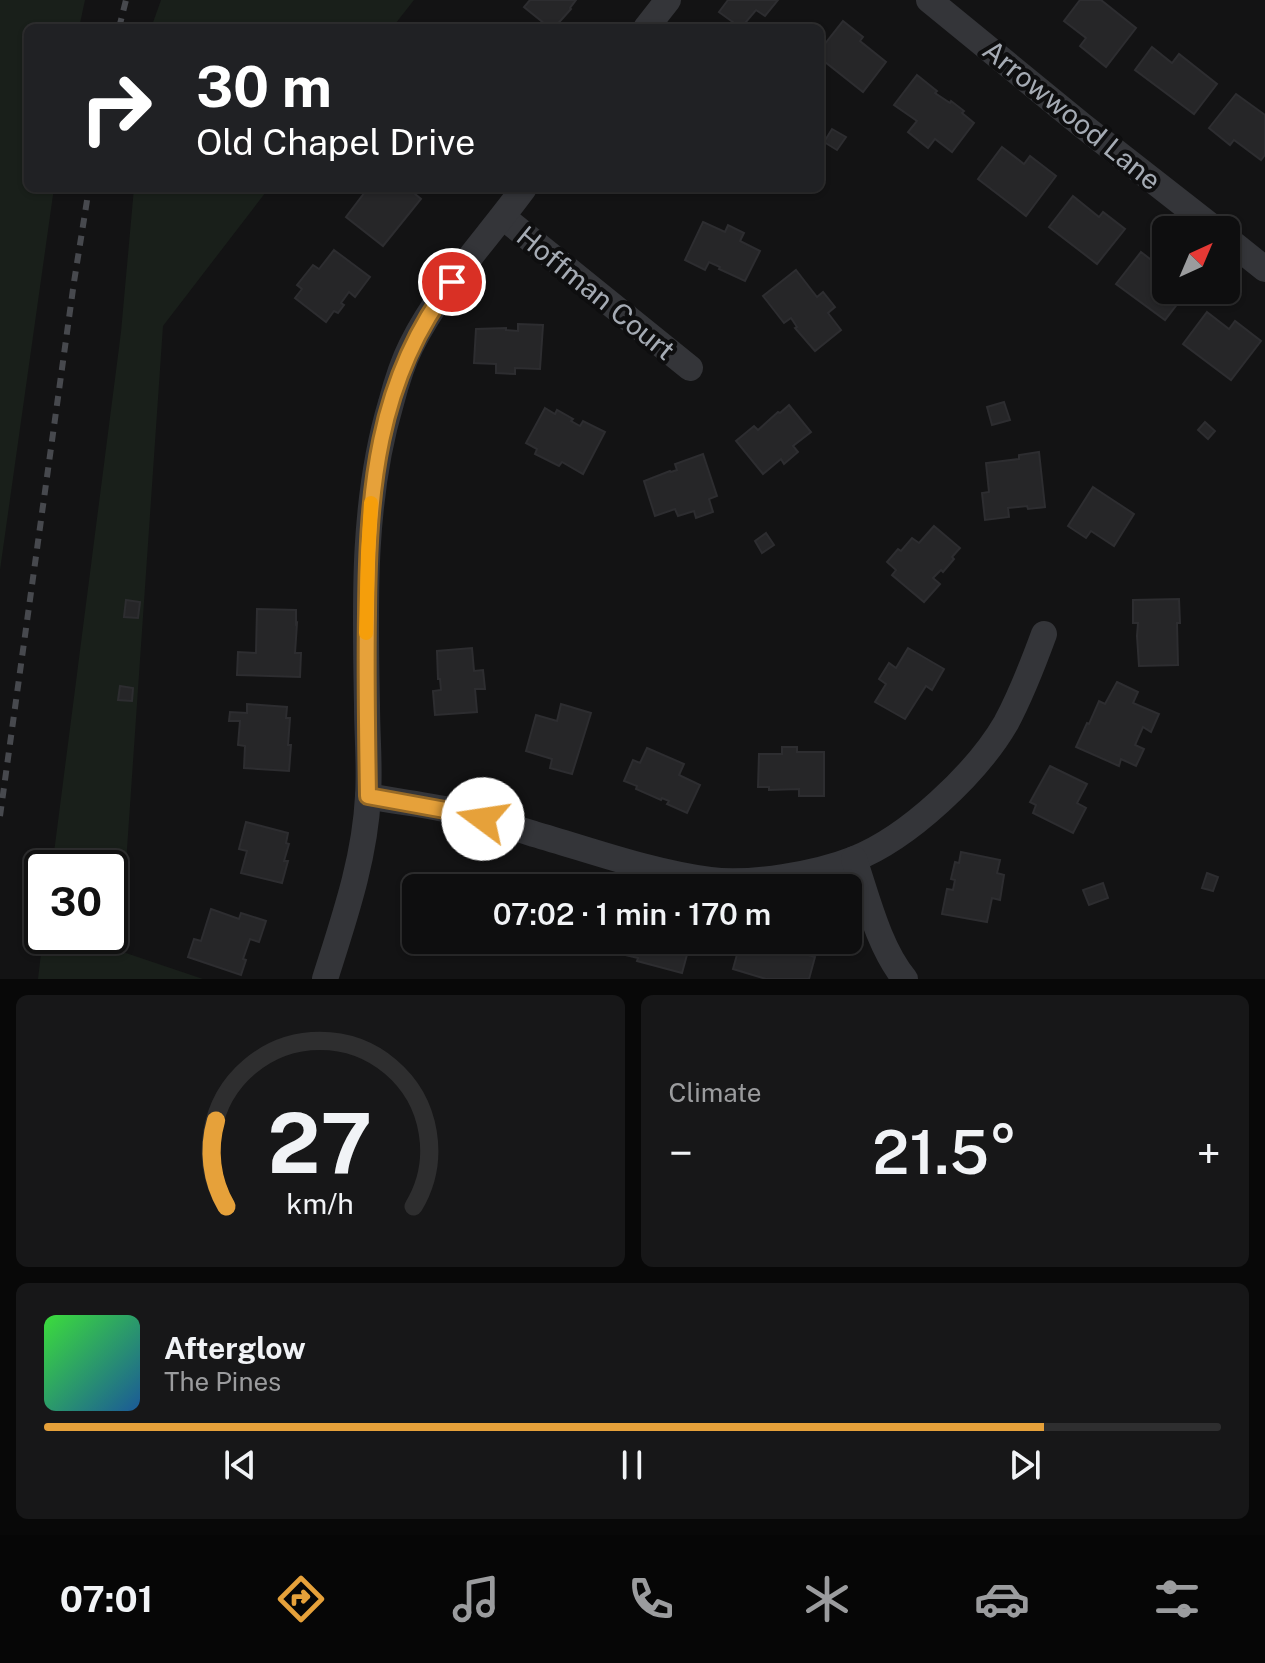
<!DOCTYPE html>
<meta charset="utf-8">
<style>
:root{--surface:#0e0e0f;--page:#171718;--text:#f1f3f6;--muted:#9b9c9e;--line:#2e2e2f;--accent:#e6a13a}
body{margin:0;font-family:"Public Sans",sans-serif;background:var(--page);color:var(--text);height:100vh;display:flex;flex-direction:column;font-size:30px;white-space:nowrap}
*{box-sizing:border-box;margin:0}
p{font-size:26px;color:var(--muted)}
.icon{flex:none;width:44px;height:44px;fill:none;stroke:currentColor;stroke-width:2;stroke-linecap:round;stroke-linejoin:round}
.map{position:relative;height:979px;overflow:hidden}
.sheet{display:flex;flex-direction:column;gap:16px;padding:16px;background:#080808;flex:1}
.sheet>*{flex:none}
.banner{position:absolute;left:24px;top:24px;width:800px;height:168px;border-radius:12px;box-shadow:0 2px 6px #0004,0 0 0 2px var(--line);background:#202124;color:#fff;overflow:hidden}
.needle{width:52px;rotate:44deg}
.tools{position:absolute;left:1152px;top:216px;display:grid;gap:16px}
.tools a{display:grid;place-items:center;width:88px;height:88px;border-radius:12px;background:var(--surface);box-shadow:0 2px 6px #0004,0 0 0 2px var(--line);font-size:40px}
.speed{position:absolute;left:24px;top:850px;display:flex;gap:16px;font-size:40px;font-weight:700;text-align:center}
.speed>*{display:grid;place-content:center;width:104px;height:104px;border-radius:50%;background:var(--surface);box-shadow:0 2px 6px #0004,0 0 0 2px var(--line);line-height:1}
.speed .limit{border:4px solid #111;border-radius:12px;background:#fff;color:#111}
.pin{position:absolute;display:grid;place-items:center;width:68px;height:68px;color:#fff;margin:-34px;border:4px solid #fff;border-radius:50%;box-shadow:0 2px 8px #0007}
.me{position:absolute;width:88px;margin:-44px;rotate:284deg;stroke-linejoin:round;filter:drop-shadow(0 0 6px #0008)}
.turn{display:flex;align-items:center;gap:28px;height:168px;padding:0 40px;font-size:36px}
.turn .icon{width:104px;height:104px;stroke-width:2.5}
.turn b{display:block;font-size:56px;line-height:68px}
.big{font-size:60px;font-weight:600;line-height:1.1}
.sheet .widget{flex:1;display:flex;flex-direction:column;justify-content:center;gap:12px;min-width:0;padding:0 28px;border-radius:12px;background:var(--page)}
.sheet .dial{align-items:center;gap:0}
.dial svg{height:208px;overflow:visible;fill:none;stroke:var(--line);stroke-width:7;stroke-linecap:round;text-anchor:middle}
.dial text{fill:var(--text);stroke:none}
.song{display:flex;align-items:center;gap:24px}
.cover{width:96px;height:96px;border-radius:12px;background:linear-gradient(135deg,hsl(120 70% 55%),hsl(210 70% 35%))}
.played{height:8px;border-radius:4px;background:linear-gradient(90deg,var(--accent) 85%,var(--line) 85%)}
.keys{display:flex;justify-content:space-around;direction:ltr}
.heat{display:flex;justify-content:space-between;align-items:center;font-size:44px;direction:ltr}
.sheet .tiles{flex:1;display:grid;gap:16px;grid-template-columns:1fr 1fr}
.widget:last-child{grid-column:span 2}
.trip{position:absolute;left:402px;top:874px;width:460px;height:80px;border-radius:12px;background:var(--surface);box-shadow:0 2px 6px #0004,0 0 0 2px var(--line);font-weight:600;line-height:80px;text-align:center}
.dock{display:flex;height:128px;justify-content:space-around;align-items:center;background:#060606;color:var(--muted)}
.dock .icon{width:56px;height:56px}
.dock .active{color:var(--accent)}
.dock b{font-size:36px;color:var(--text)}
.map>svg:first-child{display:block}
.green{fill:#191f1a}
.building{fill:#262628;stroke:#2d2d30;stroke-width:2}
.lines{fill:none;stroke-linecap:round;stroke-linejoin:round}
.street{stroke:#343539;stroke-width:26}
.rail{stroke:#47494e;stroke-width:6;stroke-dasharray:10 8;stroke-linecap:butt}
.route-casing{stroke:#966926;stroke-width:20}
.route{stroke:#e6a13a;stroke-width:14}
.slow{stroke:#f59e0b;stroke-width:14}
.labels{text-anchor:middle;stroke-width:8;stroke-linejoin:round;paint-order:stroke}
.street-label{font-size:28px;fill:#a5abb4;stroke:#0e0e0f}
</style>
<div class="map">
<svg width="1265" height="979" viewBox="0 0 1265 979">
<rect width="100%" height="100%" fill="#131314"/>
<g class="green">
<path d="M0 0H85L79 28H28V188H54L0 570Z"/>
<path d="M161 0H414L392 28H151Z"/>
<path d="M134 188H269L163 326 120 951 203 979H38L43 936H110V868H52L121 332Z"/>
</g>
<g class="building">
<path d="M530 0H576L570 8 571 9 554 28H550L524 7Z"/>
<path d="M728 0H778L765 16 756 10 741 28 719 12Z"/>
<path d="M1080 0H1101L1136 28 1106 67 1080 46 1086 38 1064 21Z"/>
<path d="M843 21 863 37 860 41 886 62 863 92 820 58V50Z"/>
<path d="M1152 47 1172 63 1179 54 1217 84 1194 114 1135 70Z"/>
<path d="M917 75 937 91 935 93 950 103 951 101 964 111 962 113 974 123 952 152 935 139 928 148 908 132 917 121 894 105Z"/>
<path d="M1236 94 1265 115V155L1261 160 1234 140 1230 145 1209 128Z"/>
<path d="M832 129 846 137 837 150 824 142Z"/>
<path d="M1002 147 1024 164 1030 156 1056 176 1026 216 978 179Z"/>
<path d="M368 188H408L421 199 383 246 346 217Z"/>
<path d="M1073 196 1099 217 1103 212 1125 229 1097 264 1049 227Z"/>
<path d="M703 222 725 232 728 225 744 233 740 241 760 251 745 281 719 269 720 267 709 262 705 270 685 260Z"/>
<path d="M334 250 370 277 355 297 349 292 341 303 344 305 338 313 334 311 326 322 295 298 302 289 297 285 313 265 319 269Z"/>
<path d="M1141 252 1163 269 1166 265V290H1188L1165 320 1116 284Z"/>
<path d="M796 270 817 297 823 292 835 307 828 313 841 330 815 351 795 328 797 327 791 318 784 323 763 296Z"/>
<path d="M1207 312 1229 329 1235 321 1261 341 1231 380 1183 344Z"/>
<path d="M518 324 543 325 540 369 515 368V374L496 373V364L474 363 476 329 506 328V330L518 331Z"/>
<path d="M1004 402 1010 420 992 425 987 407Z"/>
<path d="M789 405 811 432 793 446 798 452 784 464 781 459 763 474 736 441 754 426 758 430 778 412 780 413Z"/>
<path d="M545 408 555 414 557 410 573 419 571 421 580 426 583 421 605 432 583 474 562 462 559 466 535 454 537 449 526 443Z"/>
<path d="M1205 422 1215 431 1208 439 1198 430Z"/>
<path d="M1039 452 1045 507 1028 509 1027 506 1008 508 1009 517 985 520 982 493 989 492 986 463 1019 459V455Z"/>
<path d="M703 454 717 496 709 499 713 512 696 518 694 511 678 516 675 509 655 516 644 481 670 471 671 472 677 470 675 464Z"/>
<path d="M1093 487 1134 514 1114 546 1091 531 1086 538 1068 526Z"/>
<path d="M934 526 960 548 952 557 954 559 943 572 941 570 933 578 940 584 924 602 892 575 896 570 887 562 898 549 901 551 912 538 919 543Z"/>
<path d="M766 533 774 545 762 553 755 541Z"/>
<path d="M1179 599 1180 623H1177L1178 665 1139 666 1137 636 1138 623H1133V600Z"/>
<path d="M126 600 140 602 138 618 124 617Z"/>
<path d="M257 609 296 610V624L297 623 295 653H301L300 677 237 675 238 652 256 653Z"/>
<path d="M472 648 474 671 483 670 485 689H475L477 712 435 715 433 691 441 690 440 679H438L437 651Z"/>
<path d="M908 648 944 669 932 690 926 686 905 719 875 702 886 684 879 679 889 663 896 668Z"/>
<path d="M1117 682 1138 692 1133 703 1159 714 1151 732 1143 727 1135 745 1144 749 1136 766 1121 759 1119 766 1076 747 1087 723 1089 724 1099 701 1105 704Z"/>
<path d="M120 686 133 688 132 701 118 700Z"/>
<path d="M247 704 287 707 286 718H290L288 745H291L289 771 244 768 245 746 238 745 240 721H229L230 712 247 713Z"/>
<path d="M561 704 591 713 572 774 550 768 552 759 526 751 536 715 557 721Z"/>
<path d="M782 747H797V752H824V796H799V789L769 790V787H758L759 754H782Z"/>
<path d="M647 748 684 764 679 775 700 785 687 813 667 804 669 801 662 798 661 800 636 789 637 786 624 781 633 760 640 763Z"/>
<path d="M1050 766 1087 784 1077 803 1086 808 1073 833 1033 813 1036 805 1030 802Z"/>
<path d="M246 822 288 833 286 843 289 844 284 861H288L282 883 241 873 247 851 239 849Z"/>
<path d="M961 852 1000 860 997 873 1004 875 1000 900 992 898 987 922 942 914 947 889 953 890 955 880 951 879 955 862 959 863Z"/>
<path d="M1207 873 1218 877 1213 891 1202 888Z"/>
<path d="M453 880H474V888H441H453Z"/>
<path d="M1103 883 1108 898 1089 905 1083 890Z"/>
<rect x="411" y="888" width="5" height="34"/>
<path d="M211 909 239 919 241 913 266 921 259 942 250 939 243 959 246 960 241 975 188 957 194 939 201 941Z"/>
<path d="M532 940H552L550 949 531 943Z"/>
<path d="M620 940H691L682 973 637 961 638 958 617 953Z"/>
<path d="M741 940H771L778 942 777 946 815 957 809 979H766L733 969Z"/>
</g>
<g class="lines">
<g class="street">
<path d="M929 0 1083 126 1216 230"/>
<path d="M646 28 668 0"/>
<path d="M503 217 690 368"/>
<path d="M1226 238 1265 269"/>
<path d="M368 796C398 802 429 805 458 812 484 819 509 826 534 834 593 851 650 872 710 880 751 885 816 874 854 859 908 838 977 773 1006 723 1021 695 1033 664 1044 634"/>
<path d="M854 859C867 897 879 948 905 979"/>
<path d="M325 979C344 919 365 859 368 796 370 766 367 735 367 705 365 605 362 500 391 403 396 384 402 364 411 346 440 288 486 240 524 188"/>
</g>
<g class="rail">
<path d="M119 28 126 0"/>
<path d="M0 816 74 282 89 188"/>
</g>
</g>
<g class="lines">
<defs>
<path id="route" d="M452 282C376 380 368 494 367 613 366 674 367 735 368 796L456 812 483 819"/>
</defs>
<use href="#route" class="route-casing"/>
<use href="#route" class="route"/>
<path class="slow" d="M366 633 368 553 371 503"/>
</g>
<g class="labels">
<g class="street-label">
<text transform="translate(1072 115) rotate(39)" y="10">Arrowwood Lane</text>
<text transform="translate(596 293) rotate(39)" y="10">Hoffman Court</text>
</g>
</g>
</svg>
<div class="tools">
<a><svg class="needle" viewBox="-14 -14 28 28"><path d="M0-13l5 13h-10z" fill="#e53935"/><path d="M0 13l5-13h-10z" fill="#9b9c9e"/></svg></a>
</div>
<div class="speed"><div class="limit">30</div></div>
<div class="pin" style="left:452px;top:282px;background:#d93025"><svg class="icon" aria-label="arrive" viewBox="0 0 24 24"><path d="M6 21V4h12l-3 4 3 4H6"/></svg></div>
<svg class="me" style="left:483px;top:819px" viewBox="-20 -20 40 40"><circle r="19" fill="#fff"/><path d="M0-13L10 11 0 6-10 11z" fill="#e6a13a"/></svg>
<div class="trip">07:02 · 1 min · 170 m</div>
<div class="banner">
<div class="turn"><svg class="icon" aria-label="right" viewBox="0 0 24 24"><path d="M7 20v-9h11M14 6l5 5-5 5"/></svg><div><b>30 m</b>Old Chapel Drive</div></div>
</div>
</div>
<section class="sheet">
<div class="tiles">
<div class="widget dial"><svg viewBox="0 0 100 80">
<path d="M14 69A42 42 0 1 1 86 69"/>
<path d="M14 69A42 42 0 0 1 10 36" stroke="#e6a13a"/>
<text x="50" y="56" font-size="32" font-weight="700">27</text>
<text x="50" y="72" font-size="11">km/h</text>
</svg></div>
<div class="widget"><p>Climate</p>
<div class="heat"><a>−</a><b class="big">21.5°</b><a>+</a></div>
</div>
<div class="widget">
<div class="song"><i class="cover"></i><div><b>Afterglow</b><p>The Pines</p></div></div>
<div class="played"></div>
<div class="keys"><svg class="icon" aria-label="previous" viewBox="0 0 24 24"><path d="M18 5L8 12l10 7zM5 5v14"/></svg><svg class="icon" aria-label="pause" viewBox="0 0 24 24"><path d="M8 5v14M16 5v14"/></svg><svg class="icon" aria-label="next" viewBox="0 0 24 24"><path d="M6 5l10 7-10 7zM19 5v14"/></svg></div>
</div>
</div>
</section>
<nav class="dock">
<b>07:01</b>
<svg class="icon active" aria-label="directions" viewBox="0 0 24 24"><path d="M12 3l9 9-9 9-9-9zM9 14v-3h6M13 9l2 2-2 2"/></svg>
<svg class="icon" aria-label="music" viewBox="0 0 24 24"><path d="M9 18V5l10-2v13"/><circle cx="6" cy="18" r="3"/><circle cx="16" cy="16" r="3"/></svg>
<svg class="icon" aria-label="phone" viewBox="0 0 24 24"><path d="M5 4h4l2 5-3 2q2 4 5 5l2-3 5 2v4C11 20 4 13 5 4z"/></svg>
<svg class="icon" aria-label="climate" viewBox="0 0 24 24"><path d="M12 3v18M4 7l16 10M4 17L20 7"/></svg>
<svg class="icon" aria-label="car" viewBox="0 0 24 24"><path d="M5 17H2v-5l4-1 3-4h7l3 4 3 1v5h-3M9 17h6M6 11h13"/><circle cx="7" cy="17" r="2"/><circle cx="17" cy="17" r="2"/></svg>
<svg class="icon" aria-label="filters" viewBox="0 0 24 24"><path d="M4 7h16M4 17h16"/><circle cx="9" cy="7" r="2"/><circle cx="15" cy="17" r="2"/></svg>
</nav>
